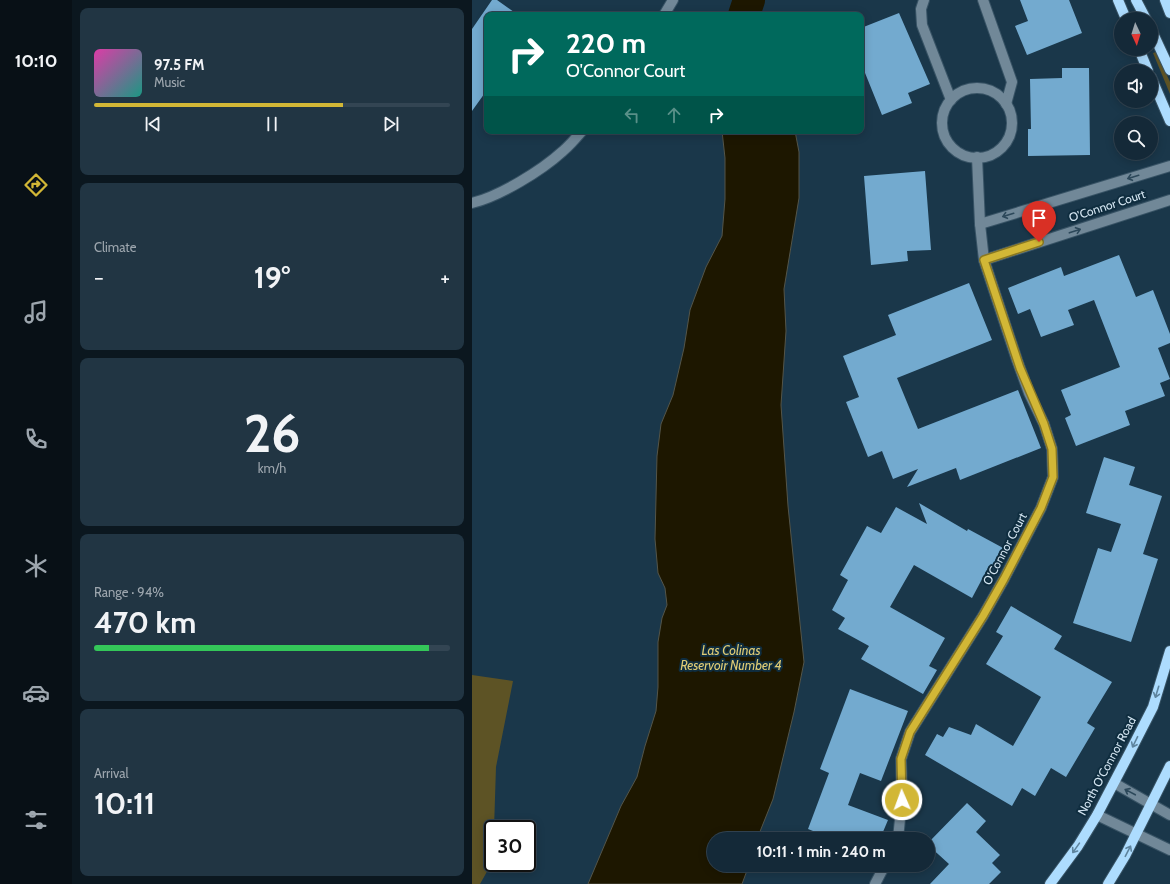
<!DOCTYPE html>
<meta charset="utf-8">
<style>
:root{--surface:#142938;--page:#213543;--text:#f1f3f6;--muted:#9da6ae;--line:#334553;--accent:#d2b736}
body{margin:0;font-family:Cabin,sans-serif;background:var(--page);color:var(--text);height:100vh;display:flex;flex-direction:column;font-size:15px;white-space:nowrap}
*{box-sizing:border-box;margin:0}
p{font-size:13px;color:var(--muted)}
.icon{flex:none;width:22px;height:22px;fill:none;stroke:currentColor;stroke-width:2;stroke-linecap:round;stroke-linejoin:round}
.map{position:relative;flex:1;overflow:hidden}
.details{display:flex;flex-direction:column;gap:8px;padding:8px;background:#0b171f;width:400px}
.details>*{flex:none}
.hud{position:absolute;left:12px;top:12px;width:380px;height:122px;border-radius:8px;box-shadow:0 2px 10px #0003,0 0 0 1px var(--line);background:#00695c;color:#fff;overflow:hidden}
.needle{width:26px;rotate:176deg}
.controls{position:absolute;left:642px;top:12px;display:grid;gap:8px}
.controls a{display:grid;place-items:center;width:44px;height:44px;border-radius:50%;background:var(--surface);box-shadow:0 2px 10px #0003,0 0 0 1px var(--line);font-size:20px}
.speed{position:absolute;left:12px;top:820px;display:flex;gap:8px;font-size:20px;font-weight:700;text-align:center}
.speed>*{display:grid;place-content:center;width:52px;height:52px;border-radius:50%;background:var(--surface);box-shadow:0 2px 10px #0003,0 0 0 1px var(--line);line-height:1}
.speed .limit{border:2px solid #111;border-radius:6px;background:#fff;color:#111}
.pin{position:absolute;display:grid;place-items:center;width:34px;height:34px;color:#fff;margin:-41px -17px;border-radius:50% 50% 50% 0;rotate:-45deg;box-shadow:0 0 4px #0007}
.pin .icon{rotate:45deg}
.me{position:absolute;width:44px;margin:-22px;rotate:358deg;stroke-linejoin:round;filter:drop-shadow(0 0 3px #0008)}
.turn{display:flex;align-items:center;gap:14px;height:84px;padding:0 16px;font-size:18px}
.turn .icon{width:52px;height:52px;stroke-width:2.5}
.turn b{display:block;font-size:28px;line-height:34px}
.lanes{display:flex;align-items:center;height:38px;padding:0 16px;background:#0003;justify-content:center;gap:20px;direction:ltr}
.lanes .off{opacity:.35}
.big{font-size:30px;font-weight:800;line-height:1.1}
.details .card{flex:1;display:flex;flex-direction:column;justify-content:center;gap:6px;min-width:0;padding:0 14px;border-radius:8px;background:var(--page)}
.details .dial{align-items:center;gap:0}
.dial b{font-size:52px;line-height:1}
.song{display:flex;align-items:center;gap:12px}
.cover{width:48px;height:48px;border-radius:6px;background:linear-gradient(135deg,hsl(320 70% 55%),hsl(170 70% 35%))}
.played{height:4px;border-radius:2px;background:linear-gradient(90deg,var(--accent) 70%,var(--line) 70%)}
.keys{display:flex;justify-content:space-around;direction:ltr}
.heat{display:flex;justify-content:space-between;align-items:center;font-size:22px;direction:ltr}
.charge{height:6px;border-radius:3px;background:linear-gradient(90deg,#34c759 94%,var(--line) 0)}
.trip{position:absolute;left:235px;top:832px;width:228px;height:40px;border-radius:20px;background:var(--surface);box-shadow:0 2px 10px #0003,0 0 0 1px var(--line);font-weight:800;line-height:40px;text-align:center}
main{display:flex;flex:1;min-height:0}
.tabs{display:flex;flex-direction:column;width:72px;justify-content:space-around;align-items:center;background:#081016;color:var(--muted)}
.tabs .icon{width:28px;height:28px}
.tabs .selected{color:var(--accent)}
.tabs b{font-size:18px;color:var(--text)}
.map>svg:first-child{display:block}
.green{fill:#5d5325}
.water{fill:#1d1700;stroke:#545549}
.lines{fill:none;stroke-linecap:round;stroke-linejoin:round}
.river{stroke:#1d1700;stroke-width:32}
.building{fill:#73aacf}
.minor-casing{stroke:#385365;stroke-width:12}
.major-casing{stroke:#385365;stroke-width:12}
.minor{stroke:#718898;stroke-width:10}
.major{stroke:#addcfe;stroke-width:10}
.oneway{stroke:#2c485a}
.oneway2{stroke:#5e849e}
.route-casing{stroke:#887723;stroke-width:10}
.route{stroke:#d2b736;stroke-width:7}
.labels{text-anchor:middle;stroke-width:4;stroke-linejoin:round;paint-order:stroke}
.street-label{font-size:12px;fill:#d5e6f2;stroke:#0f2d3f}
.water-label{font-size:13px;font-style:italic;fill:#dfcc75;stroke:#0f2d3f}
</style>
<main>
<nav class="tabs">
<b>10:10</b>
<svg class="icon selected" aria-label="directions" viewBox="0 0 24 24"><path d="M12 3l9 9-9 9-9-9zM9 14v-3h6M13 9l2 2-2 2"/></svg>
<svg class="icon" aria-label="music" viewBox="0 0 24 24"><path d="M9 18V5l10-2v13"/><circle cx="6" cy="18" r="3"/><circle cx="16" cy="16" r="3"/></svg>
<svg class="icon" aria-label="phone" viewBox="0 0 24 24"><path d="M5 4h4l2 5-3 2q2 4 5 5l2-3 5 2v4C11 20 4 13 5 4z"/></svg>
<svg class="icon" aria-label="climate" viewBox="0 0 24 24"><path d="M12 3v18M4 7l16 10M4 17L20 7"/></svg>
<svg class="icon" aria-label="car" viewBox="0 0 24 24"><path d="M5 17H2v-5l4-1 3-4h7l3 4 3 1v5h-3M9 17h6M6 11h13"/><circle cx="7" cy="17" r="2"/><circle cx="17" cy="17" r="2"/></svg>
<svg class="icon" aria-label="filters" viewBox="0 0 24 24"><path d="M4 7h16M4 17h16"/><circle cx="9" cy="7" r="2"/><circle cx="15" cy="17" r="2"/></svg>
</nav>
<section class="details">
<div class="card">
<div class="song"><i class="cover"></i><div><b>97.5 FM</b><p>Music</p></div></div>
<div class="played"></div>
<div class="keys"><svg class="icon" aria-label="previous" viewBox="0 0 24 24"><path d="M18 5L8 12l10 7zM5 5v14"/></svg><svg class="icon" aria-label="pause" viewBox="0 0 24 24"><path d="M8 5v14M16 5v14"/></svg><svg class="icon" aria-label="next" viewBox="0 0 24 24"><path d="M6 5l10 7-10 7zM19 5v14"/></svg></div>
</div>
<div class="card"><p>Climate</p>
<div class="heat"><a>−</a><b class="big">19°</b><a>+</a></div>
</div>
<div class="card dial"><b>26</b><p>km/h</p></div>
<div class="card"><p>Range · 94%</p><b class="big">470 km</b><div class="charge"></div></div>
<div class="card"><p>Arrival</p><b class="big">10:11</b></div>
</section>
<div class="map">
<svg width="698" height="884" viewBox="0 0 698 884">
<rect width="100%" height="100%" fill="#1a374a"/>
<g class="green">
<path d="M684 52 698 82V94L681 53Z"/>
<path d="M0 675 41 681 24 767 22 829H21V861L8 884H0Z"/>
</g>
<path class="water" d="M250 131H323L327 152V198L312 289 314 331 309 405 316 506 332 662 322 712 301 799 285 839H242V865H277L270 884H116L149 806 165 777 173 746 184 711 186 687V642L190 618 195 605 193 588 186 573 183 539 185 456 189 424 201 395 212 348 218 310 234 267 250 236 253 199V158Z"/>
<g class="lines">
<path class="river" d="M272 15 277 0"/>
</g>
<g class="building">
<path d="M20 0H25L46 15H15V90L0 111V29Z"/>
<path d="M548 0H597L610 33 555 55 543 26 556 21Z"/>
<path d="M427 13 458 84 436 93 440 103 410 115 389 63V28Z"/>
<path d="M590 68H617L618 155 556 156V129H559L558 79 590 78Z"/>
<path d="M453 171 459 250 435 251 436 261 399 265 392 176Z"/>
<path d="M647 255 664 297 681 290 698 334V343L686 348 698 379 688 383 693 396 653 411 658 425 604 446 593 418 599 415 589 390 648 367 622 300 596 310 602 325 569 337 558 309 546 314 536 288 589 267 592 276Z"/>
<path d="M497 283 520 340 425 378 446 429 546 390 569 448 488 480 484 468 435 487 446 469 421 479 410 451 396 457 374 402 387 397 371 356 424 335 416 315Z"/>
<path d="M632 457 663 467 657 485 690 496 671 554 686 559 659 642 601 623 626 548 639 552 649 524 614 513Z"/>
<path d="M447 503 495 531 496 529 533 549 521 569 517 566 500 598 442 565 418 607 473 638 457 666 465 670 451 694 389 659 397 646 366 629 373 618 360 610 376 580 368 575 395 526 409 533 424 507 455 524Z"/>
<path d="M539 606 590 636 582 649 640 682 615 723 623 728 594 777 579 768 563 796 550 788 540 806 453 755 465 734 471 737 477 727 499 735 504 724 541 746 569 697 514 664 531 636 524 632Z"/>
<path d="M378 689 436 711 409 781 388 773 376 805 416 820 408 839H361L336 829 357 773 348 769Z"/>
<path d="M495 803 514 821 504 832 528 855 520 863 529 872 517 884H458L477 864 456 845V843Z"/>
</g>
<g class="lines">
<defs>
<g id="minor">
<path d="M452 0 449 9 450 25 479 100"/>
<path d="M511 0 540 82 534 104"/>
<path d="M192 15 201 0"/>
<circle cx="505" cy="123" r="35"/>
<path d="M0 203C28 196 69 171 91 151 98 145 104 138 110 131"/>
<path d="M508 224 698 166"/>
<path d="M512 260 698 200"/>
<path d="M642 783 698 815"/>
<path d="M625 815 698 850"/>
<path d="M426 839 430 799 429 759 438 732 511 616 532 579 569 508 581 477 580 449 572 424 557 393 545 360 512 260 508 224 505 157"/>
<path d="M403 884 413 865"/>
</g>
<g id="major">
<path d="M646 0 654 19"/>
<path d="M664 0 674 19"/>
<path d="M693 0 698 13"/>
<path d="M679 29 698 70"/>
<path d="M667 49 676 71"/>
<path d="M679 77 698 121"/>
<path d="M578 884 606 846 625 815 658 752 681 707 698 651"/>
<path d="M636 884 653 856 698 766"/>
</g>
</defs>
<use href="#minor" class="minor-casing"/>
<use href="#major" class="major-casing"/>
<use href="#minor" class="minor"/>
<use href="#major" class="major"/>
</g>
<defs><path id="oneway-shaft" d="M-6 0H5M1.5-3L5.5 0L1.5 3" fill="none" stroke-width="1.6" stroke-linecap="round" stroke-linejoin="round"/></defs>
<g class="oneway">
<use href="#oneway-shaft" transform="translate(661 177) rotate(163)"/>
<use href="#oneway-shaft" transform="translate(536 215) rotate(163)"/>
<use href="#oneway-shaft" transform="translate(603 231) rotate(-18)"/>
<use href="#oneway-shaft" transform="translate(658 792) rotate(-152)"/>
</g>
<g class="oneway2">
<use href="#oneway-shaft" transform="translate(685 692) rotate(107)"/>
<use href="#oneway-shaft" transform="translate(663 742) rotate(116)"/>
<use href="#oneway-shaft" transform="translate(604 848) rotate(125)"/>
<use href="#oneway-shaft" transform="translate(656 851) rotate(-63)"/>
</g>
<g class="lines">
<defs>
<path id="route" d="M430 800 429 759 438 732 511 616 532 579 569 508 581 477 580 449 572 424 548 368 512 260 567 242"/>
</defs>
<use href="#route" class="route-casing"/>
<use href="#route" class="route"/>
</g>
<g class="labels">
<g class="street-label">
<text transform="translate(635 206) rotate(-18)" y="4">O'Connor Court</text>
<text transform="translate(533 549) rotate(-62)" y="4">O'Connor Court</text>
<text transform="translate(635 766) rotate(-62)" y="4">North O'Connor Road</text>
</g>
<g class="water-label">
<text x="259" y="655">Las Colinas<tspan x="259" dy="15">Reservoir Number 4</tspan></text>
</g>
</g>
</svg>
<div class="controls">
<a><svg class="needle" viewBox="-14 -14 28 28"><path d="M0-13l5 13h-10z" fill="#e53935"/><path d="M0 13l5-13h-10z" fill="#9da6ae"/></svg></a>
<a><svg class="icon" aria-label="sound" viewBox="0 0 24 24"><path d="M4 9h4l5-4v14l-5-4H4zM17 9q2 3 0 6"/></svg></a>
<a><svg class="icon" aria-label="search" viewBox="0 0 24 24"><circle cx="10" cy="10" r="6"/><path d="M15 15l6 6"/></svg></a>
</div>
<div class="speed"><div class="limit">30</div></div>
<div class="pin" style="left:567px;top:242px;background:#d93025"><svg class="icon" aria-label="arrive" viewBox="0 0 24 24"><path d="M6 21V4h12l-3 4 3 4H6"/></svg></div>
<svg class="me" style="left:430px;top:800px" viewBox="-20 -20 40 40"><circle r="17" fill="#d2b736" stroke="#fff" stroke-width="3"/><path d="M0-11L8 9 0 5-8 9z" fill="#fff"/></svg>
<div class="trip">10:11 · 1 min · 240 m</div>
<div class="hud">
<div class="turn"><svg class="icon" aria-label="right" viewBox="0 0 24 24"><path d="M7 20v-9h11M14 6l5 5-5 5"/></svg><div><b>220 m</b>O'Connor Court</div></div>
<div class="lanes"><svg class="icon off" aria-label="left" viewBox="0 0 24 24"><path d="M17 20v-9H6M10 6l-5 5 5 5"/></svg><svg class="icon off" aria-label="ahead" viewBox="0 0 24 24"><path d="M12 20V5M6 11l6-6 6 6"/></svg><svg class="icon" aria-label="right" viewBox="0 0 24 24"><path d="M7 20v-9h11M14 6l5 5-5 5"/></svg></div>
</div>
</div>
</main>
